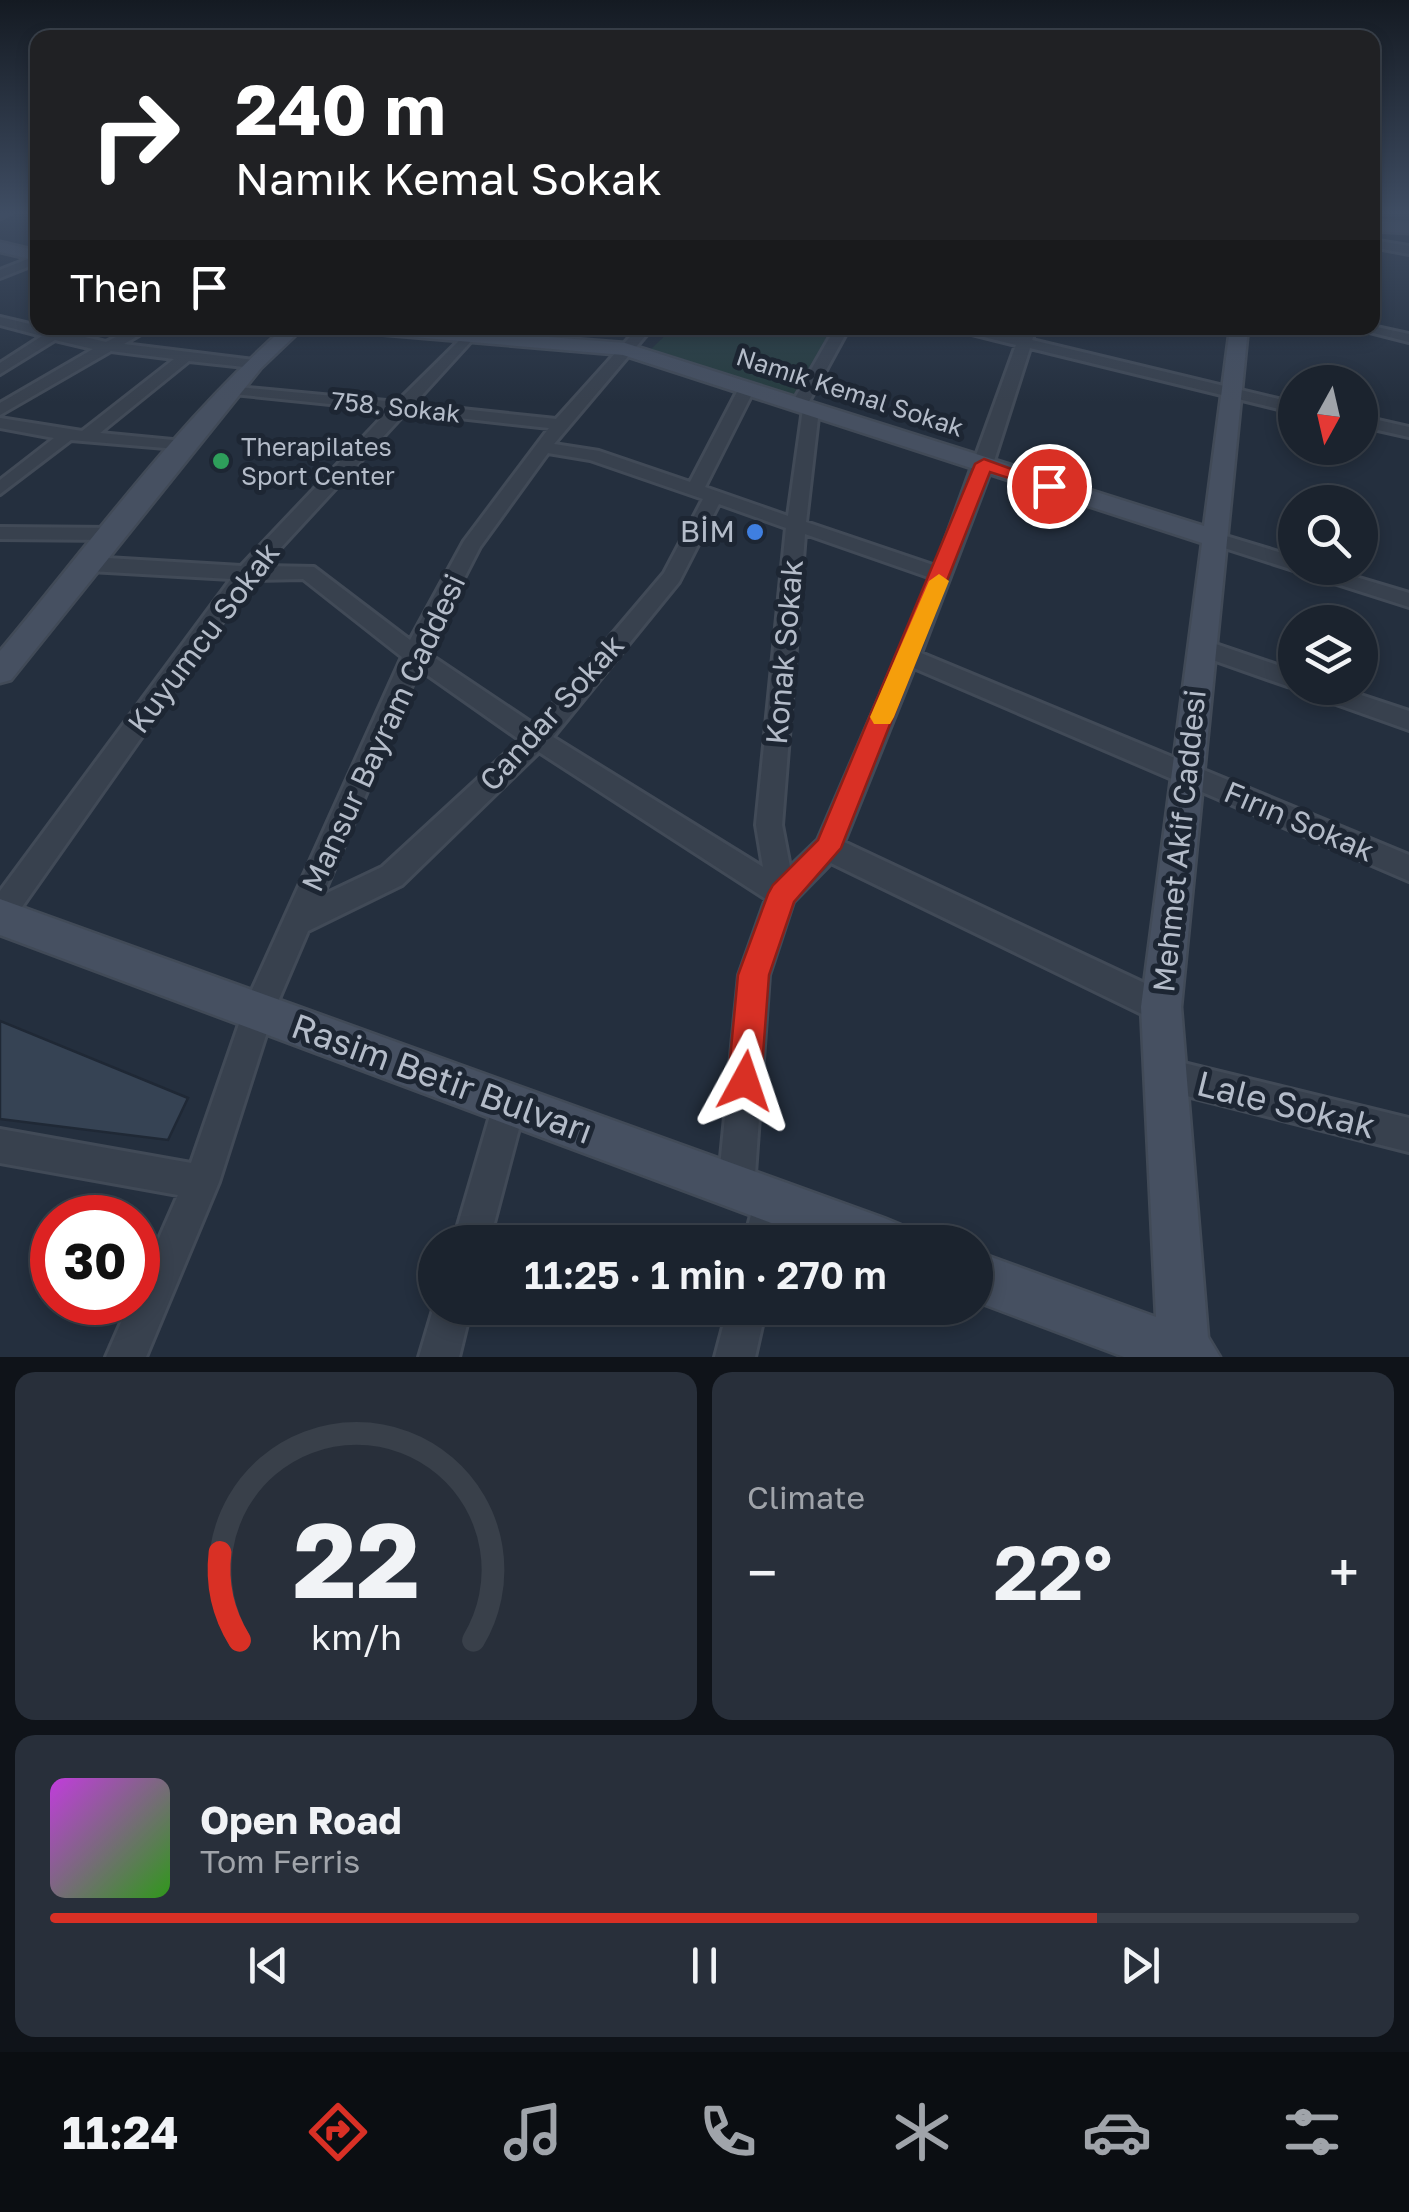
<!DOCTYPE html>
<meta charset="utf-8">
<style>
:root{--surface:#1b232e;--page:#282f3a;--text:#f1f3f6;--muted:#a0a4aa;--line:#39404a;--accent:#d93025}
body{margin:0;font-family:"Golos Text",sans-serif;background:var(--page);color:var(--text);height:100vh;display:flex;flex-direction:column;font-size:38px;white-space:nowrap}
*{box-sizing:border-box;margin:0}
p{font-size:32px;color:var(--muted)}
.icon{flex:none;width:55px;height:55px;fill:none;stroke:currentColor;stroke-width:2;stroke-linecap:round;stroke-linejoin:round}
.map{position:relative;height:1357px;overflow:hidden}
.panel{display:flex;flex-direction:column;gap:15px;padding:15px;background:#0f1319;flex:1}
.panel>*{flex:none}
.top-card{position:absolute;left:30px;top:30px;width:1350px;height:305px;border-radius:20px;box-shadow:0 5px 15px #0003,0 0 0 2px var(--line);background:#202124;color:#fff;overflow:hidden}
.needle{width:65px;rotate:188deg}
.buttons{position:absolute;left:1278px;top:365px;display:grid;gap:20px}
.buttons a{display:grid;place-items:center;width:100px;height:100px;border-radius:50%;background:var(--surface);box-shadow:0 5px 15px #0003,0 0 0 2px var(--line);font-size:50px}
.speed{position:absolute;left:30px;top:1195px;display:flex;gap:20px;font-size:50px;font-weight:700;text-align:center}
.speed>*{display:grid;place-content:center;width:130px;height:130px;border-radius:50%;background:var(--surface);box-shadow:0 5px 15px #0003,0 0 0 2px var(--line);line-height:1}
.speed .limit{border:15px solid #d22;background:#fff;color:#111}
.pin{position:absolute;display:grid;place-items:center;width:85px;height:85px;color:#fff;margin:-42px;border:5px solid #fff;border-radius:50%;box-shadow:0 2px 10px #0007}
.me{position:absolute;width:110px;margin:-55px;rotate:5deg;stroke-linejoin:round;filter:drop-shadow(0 0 8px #0008)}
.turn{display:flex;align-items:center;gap:35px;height:210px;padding:0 40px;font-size:45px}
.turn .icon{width:130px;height:130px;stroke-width:2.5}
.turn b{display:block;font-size:70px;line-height:85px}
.then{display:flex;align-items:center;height:95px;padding:0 40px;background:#0003;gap:20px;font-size:38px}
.big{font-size:75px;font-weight:600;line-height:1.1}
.panel .card{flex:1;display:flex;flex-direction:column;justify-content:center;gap:15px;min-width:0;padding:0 35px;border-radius:20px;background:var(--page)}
.panel .dial{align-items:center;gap:0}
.dial svg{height:260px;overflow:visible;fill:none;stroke:var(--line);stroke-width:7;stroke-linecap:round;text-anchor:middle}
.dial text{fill:var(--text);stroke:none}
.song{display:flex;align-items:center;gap:30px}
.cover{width:120px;height:120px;border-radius:15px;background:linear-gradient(135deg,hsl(290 70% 55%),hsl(110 70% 35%))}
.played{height:10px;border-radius:5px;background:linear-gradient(90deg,var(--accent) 80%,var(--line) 80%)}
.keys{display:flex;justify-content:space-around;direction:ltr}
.heat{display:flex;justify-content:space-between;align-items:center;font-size:55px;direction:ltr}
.panel .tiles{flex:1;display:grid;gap:15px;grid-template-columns:1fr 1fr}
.card:last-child{grid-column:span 2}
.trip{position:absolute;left:418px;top:1225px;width:575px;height:100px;border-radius:50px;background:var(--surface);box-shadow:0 5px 15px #0003,0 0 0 2px var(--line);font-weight:600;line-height:100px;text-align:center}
.tab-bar{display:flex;height:160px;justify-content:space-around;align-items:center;background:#0b0e12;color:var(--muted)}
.tab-bar .icon{width:70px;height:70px}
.tab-bar .on{color:var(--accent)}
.tab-bar b{font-size:45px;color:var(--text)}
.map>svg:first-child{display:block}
.green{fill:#263c3f}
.building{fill:#364354;stroke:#1f2835;stroke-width:2.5}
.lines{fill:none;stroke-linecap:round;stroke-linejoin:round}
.street-casing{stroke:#414a57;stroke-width:6}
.secondary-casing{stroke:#414a57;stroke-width:5}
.street{fill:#38414e;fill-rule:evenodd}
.secondary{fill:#465061;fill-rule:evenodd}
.route{fill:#d93025;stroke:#8d1f18;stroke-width:2.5}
.slow{fill:#f59e0b}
.leisure-dot{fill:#2e9e5b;stroke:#1d2633;stroke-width:4}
.shop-dot{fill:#3f7fe0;stroke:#1d2633;stroke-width:4}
.labels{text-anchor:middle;stroke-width:10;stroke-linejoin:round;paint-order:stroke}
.far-street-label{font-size:25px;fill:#b4bcc9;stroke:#1d2633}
.far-poi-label{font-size:25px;fill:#b4bcc9;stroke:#1d2633;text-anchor:start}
.poi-label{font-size:30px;fill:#b4bcc9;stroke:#1d2633;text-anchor:end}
.street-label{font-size:30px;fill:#b4bcc9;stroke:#1d2633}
.near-street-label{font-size:35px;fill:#b4bcc9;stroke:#1d2633}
</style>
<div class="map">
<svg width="1409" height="1357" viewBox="0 0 1409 1357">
<rect width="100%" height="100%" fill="#242f3e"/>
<path class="green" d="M673 328H832L793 397 651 349Z"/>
<path class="building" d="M0 1021 188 1098 168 1140 0 1119Z"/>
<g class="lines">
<defs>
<g id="street">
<path d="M1372 240 1409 246V254L1372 247Z"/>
<path d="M38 255V263L0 278V270Z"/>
<path d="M0 317 106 342 134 328H151L124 344 254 360 261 364 254 368 189 361 100 433 183 441 191 446 189 450 71 440 0 494V480L54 438 0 428V418L82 431 174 359 111 351 0 415V403L93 349 55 340 0 374V363L42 336 0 325Z"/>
<path d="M1372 326 1409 334V342L1354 328Z"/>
<path d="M505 328H520L506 341H496L494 338Z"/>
<path d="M638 328H652L554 444 599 451 690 482 739 388 752 385 755 388 705 487 788 516 803 409 791 405 835 328H849L807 405 819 409 806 522 936 566 1016 345 960 331 958 328H980L1019 337 1022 328H1036L1032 340 1295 403V413L1030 348 993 464 921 653 1409 855V881L914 668 844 842 1172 996 1176 1007 1172 1018 1161 1022 1150 1018 831 863 793 902 769 975 754 1188 748 1200 736 1206 724 1200 718 1188 739 975 766 899 539 752 402 885 308 931 273 1013 219 1182 146 1357H106L130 1302H138V1286L178 1195 0 1163V1129L191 1163 247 1001 402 657 303 579 252 580 10 924 0 928V891L231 579 90 571 80 564 90 557 241 566 389 410 233 394 228 392V386L397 402 469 331 476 335 474 338 414 404 556 419ZM406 412 549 428 464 541 410 640 314 567 264 566ZM548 453 590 460 703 499 664 573 535 725 426 652 480 547ZM719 504 786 528 756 825 763 867 553 737 679 582ZM805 534 931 578 818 840 790 867 782 825ZM419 669 520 740 382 867 323 895Z"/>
<path d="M1360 416 1409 427V437L1360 426Z"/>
<path d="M0 527 113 528 122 534 113 540 0 539Z"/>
<path d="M1213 532 1295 557V568H1326L1409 593V607L1206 542 1203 538Z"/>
<path d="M1201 639 1295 671V688H1299L1287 686 1193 653 1190 647Z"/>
<path d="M1305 688H1340L1409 711V730L1308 694Z"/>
<path d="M1163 1058 1409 1118V1152L1163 1090 1152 1085 1147 1074 1152 1063Z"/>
<path d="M510 1086 522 1090 526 1102 489 1242H453L494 1102 498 1090Z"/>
<path d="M771 1183 784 1188 789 1201 780 1242H744L758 1188Z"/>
<path d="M435 1303V1308H471L459 1357H419Z"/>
<path d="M728 1308H766L755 1357H715Z"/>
</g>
<g id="secondary">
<path d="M0 212H14L0 219Z"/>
<path d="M1372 221 1409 223V233L1372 231Z"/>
<path d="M0 242 38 251V261L0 252Z"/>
<path d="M284 328H303L261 368 11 680 0 683V651C91 542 177 422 284 328Z"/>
<path d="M368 328H437L625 343 1204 526 1230 328H1248L1181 1007 1208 1337 1220 1357H1124L975 1301V1251L1156 1317 1141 1007 1202 543 623 355 377 334Z"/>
<path d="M0 899 884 1218 901 1225 908 1242H822L0 935Z"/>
</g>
</defs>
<use href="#street" class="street-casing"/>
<use href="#secondary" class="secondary-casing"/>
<use href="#street" class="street"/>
<use href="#secondary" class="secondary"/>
</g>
<linearGradient id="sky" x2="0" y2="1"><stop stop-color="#141a22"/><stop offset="0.53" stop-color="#3f4d63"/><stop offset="1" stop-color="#3f4d63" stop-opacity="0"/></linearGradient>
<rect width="1409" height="402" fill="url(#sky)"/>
<path class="route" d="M984 459 1058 486 1049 491 990 472 841 848 794 902 769 975 761 1081 756 1093 745 1098 733 1093 728 1081 738 975 768 894 773 885 818 840 975 464Z"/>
<path class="slow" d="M939 574 949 581 894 717 890 724H874L870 717 929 581Z"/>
<circle class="leisure-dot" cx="221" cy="461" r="10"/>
<circle class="shop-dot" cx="755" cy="532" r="10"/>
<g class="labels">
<g class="far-street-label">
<text transform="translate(850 392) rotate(18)" y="9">Namık Kemal Sokak</text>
<text transform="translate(396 407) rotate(6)" y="9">758. Sokak</text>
</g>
<g class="far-poi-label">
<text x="241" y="456">Therapilates<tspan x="241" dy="29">Sport Center</tspan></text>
</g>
<g class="poi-label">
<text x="735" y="542">BİM</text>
</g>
<g class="street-label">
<text transform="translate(204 638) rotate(-53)" y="10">Kuyumcu Sokak</text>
<text transform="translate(785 652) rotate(-85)" y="10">Konak Sokak</text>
<text transform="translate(552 713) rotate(-48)" y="10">Candar Sokak</text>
<text transform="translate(384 733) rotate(-65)" y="10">Mansur Bayram Caddesi</text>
<text transform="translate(1299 822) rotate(23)" y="10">Fırın Sokak</text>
<text transform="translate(1180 841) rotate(-84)" y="10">Mehmet Akif Caddesi</text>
</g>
<g class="near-street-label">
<text transform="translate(442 1079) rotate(20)" y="12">Rasim Betir Bulvarı</text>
<text transform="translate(1286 1105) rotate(14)" y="12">Lale Sokak</text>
</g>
</g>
</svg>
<div class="buttons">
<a><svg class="needle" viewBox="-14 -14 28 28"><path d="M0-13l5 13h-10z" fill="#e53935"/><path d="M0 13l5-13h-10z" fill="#a0a4aa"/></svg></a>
<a><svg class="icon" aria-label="search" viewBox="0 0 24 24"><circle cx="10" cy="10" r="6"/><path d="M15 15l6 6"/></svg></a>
<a><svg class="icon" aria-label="layers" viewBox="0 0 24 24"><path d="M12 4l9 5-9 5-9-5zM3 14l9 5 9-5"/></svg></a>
</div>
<div class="speed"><div class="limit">30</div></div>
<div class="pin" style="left:1049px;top:486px;background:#d93025"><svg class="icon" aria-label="arrive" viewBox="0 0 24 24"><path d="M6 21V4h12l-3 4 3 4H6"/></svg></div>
<svg class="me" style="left:745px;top:1081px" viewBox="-20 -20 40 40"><path d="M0-17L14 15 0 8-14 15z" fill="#d93025" stroke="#fff" stroke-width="4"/></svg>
<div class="trip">11:25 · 1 min · 270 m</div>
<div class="top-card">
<div class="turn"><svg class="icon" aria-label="right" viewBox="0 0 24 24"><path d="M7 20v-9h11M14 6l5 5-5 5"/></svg><div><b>240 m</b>Namık Kemal Sokak</div></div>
<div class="then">Then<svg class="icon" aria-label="arrive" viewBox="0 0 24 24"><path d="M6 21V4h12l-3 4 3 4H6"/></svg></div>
</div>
</div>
<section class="panel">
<div class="tiles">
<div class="card dial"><svg viewBox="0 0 100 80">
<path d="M14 69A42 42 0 1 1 86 69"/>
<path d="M14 69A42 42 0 0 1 8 42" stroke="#d93025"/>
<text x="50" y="56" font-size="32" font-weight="700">22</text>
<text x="50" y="72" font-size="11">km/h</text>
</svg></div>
<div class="card"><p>Climate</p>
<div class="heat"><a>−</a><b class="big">22°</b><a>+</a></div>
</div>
<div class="card">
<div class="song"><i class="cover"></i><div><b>Open Road</b><p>Tom Ferris</p></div></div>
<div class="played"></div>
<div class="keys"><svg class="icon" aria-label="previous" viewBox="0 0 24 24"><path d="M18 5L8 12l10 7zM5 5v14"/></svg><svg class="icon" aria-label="pause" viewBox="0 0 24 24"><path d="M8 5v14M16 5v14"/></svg><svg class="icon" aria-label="next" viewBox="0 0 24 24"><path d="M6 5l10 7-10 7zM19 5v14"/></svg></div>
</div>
</div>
</section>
<nav class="tab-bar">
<b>11:24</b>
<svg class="icon on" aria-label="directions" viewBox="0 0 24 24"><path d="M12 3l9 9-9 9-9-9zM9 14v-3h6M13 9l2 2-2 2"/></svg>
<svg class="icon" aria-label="music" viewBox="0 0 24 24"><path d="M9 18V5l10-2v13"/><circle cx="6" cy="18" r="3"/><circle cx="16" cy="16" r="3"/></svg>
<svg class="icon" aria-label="phone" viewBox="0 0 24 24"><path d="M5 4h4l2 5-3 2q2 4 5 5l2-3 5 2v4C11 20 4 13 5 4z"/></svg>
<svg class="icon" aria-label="climate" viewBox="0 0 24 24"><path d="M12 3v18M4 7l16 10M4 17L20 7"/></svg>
<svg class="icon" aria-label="car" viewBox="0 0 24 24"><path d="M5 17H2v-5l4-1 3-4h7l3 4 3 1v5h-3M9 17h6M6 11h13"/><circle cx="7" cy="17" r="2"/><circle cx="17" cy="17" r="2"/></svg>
<svg class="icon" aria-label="filters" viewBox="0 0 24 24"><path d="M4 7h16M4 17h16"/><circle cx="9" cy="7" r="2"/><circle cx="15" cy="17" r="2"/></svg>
</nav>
